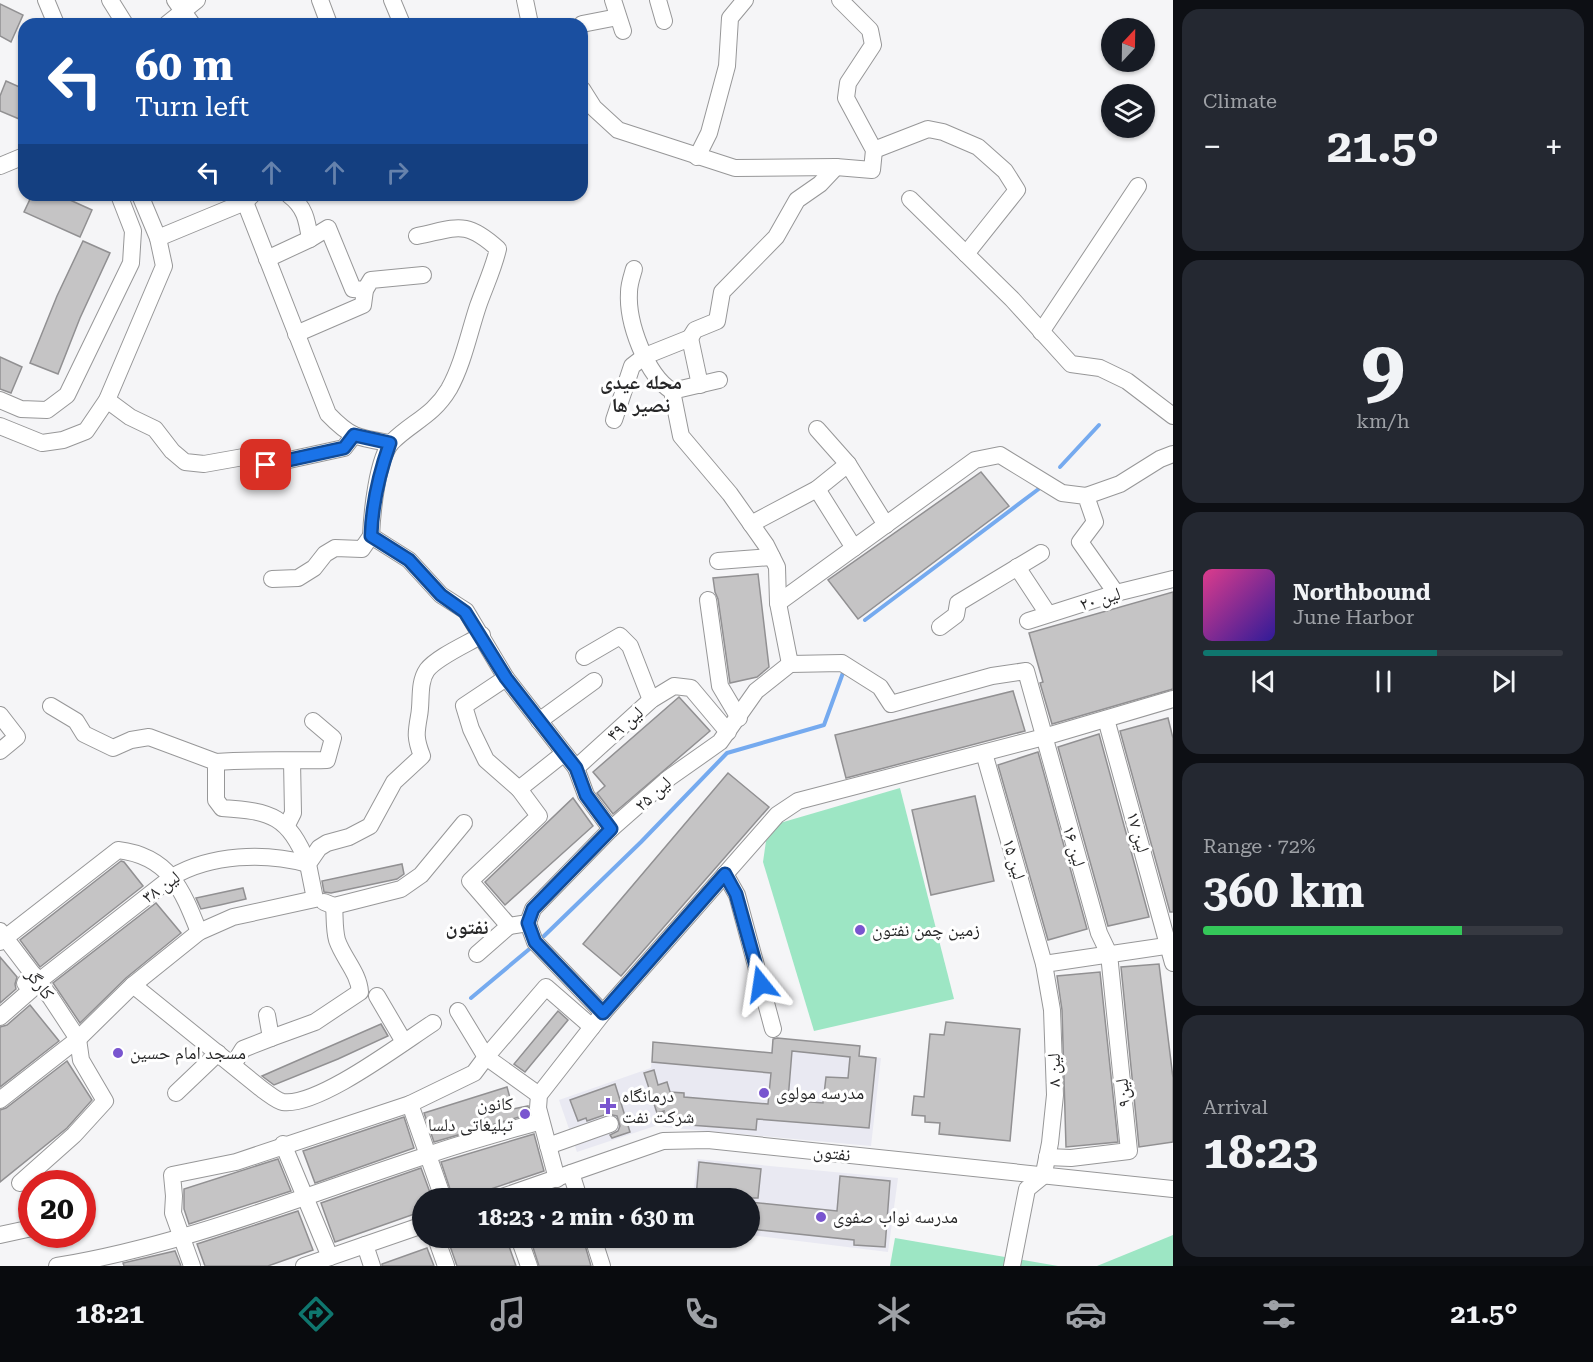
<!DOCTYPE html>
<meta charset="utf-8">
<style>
:root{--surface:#171b24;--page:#242831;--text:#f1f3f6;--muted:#9ea1a6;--line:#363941;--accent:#0f766e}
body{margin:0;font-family:"Roboto Serif","Noto Naskh Arabic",serif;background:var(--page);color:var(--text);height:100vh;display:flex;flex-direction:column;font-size:22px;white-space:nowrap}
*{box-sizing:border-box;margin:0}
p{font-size:20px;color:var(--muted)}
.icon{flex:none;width:33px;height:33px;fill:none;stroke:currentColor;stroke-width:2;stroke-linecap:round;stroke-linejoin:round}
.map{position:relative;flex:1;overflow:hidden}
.panel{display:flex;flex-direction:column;gap:9px;padding:9px;background:#0d0f14;width:420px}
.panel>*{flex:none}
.guide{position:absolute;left:18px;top:18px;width:570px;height:183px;border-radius:18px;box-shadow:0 2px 4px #0004;background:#1a4fa0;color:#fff;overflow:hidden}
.needle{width:39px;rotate:22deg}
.fabs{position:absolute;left:1101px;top:18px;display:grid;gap:12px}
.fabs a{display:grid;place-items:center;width:54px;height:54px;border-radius:50%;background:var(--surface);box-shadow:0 2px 4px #0004;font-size:30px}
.speed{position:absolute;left:18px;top:1170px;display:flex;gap:12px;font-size:30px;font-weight:700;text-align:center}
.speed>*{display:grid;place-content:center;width:78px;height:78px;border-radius:50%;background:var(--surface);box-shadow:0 2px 4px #0004;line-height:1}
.speed .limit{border:9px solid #d22;background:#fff;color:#111}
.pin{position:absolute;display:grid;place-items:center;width:51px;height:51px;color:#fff;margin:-26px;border-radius:12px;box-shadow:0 3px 9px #0006}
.me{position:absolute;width:66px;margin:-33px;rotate:345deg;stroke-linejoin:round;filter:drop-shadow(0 0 4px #0008)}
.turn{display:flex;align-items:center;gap:21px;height:126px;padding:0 18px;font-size:27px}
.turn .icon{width:78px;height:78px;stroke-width:2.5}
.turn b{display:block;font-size:42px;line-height:51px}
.lanes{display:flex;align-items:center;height:57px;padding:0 18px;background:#0003;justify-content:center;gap:30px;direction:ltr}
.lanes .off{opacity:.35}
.big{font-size:45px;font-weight:700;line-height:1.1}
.panel .tile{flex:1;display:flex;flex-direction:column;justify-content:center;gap:9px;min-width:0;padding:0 21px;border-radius:18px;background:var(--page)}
.panel .dial{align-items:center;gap:0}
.dial b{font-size:78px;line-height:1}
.song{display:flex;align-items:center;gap:18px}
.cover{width:72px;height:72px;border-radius:9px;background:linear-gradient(135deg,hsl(330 70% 55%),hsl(250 70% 35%))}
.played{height:6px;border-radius:3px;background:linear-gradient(90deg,var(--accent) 65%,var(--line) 65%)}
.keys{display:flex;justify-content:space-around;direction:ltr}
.heat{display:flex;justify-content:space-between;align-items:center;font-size:33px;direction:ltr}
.charge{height:9px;border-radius:4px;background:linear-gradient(90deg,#34c759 72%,var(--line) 0)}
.trip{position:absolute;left:412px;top:1188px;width:348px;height:60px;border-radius:30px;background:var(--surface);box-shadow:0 2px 4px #0004;font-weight:700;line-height:60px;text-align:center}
.tab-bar{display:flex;height:96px;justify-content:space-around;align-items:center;background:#090b0e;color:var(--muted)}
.tab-bar .icon{width:42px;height:42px}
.tab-bar .current{color:var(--accent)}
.tab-bar b{font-size:27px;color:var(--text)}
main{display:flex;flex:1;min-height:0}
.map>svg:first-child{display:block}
.built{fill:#e9e9f2}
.green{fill:#9de6c4}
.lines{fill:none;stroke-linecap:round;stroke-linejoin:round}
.stream{stroke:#75aaef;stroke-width:4}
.building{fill:#c5c4c5;stroke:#919092;stroke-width:1.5;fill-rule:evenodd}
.minor-casing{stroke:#979798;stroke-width:18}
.minor{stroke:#fff;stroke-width:16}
.route-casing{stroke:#114b97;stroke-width:15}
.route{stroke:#1a73e8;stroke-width:10}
.poi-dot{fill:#7955cf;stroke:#fff;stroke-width:2}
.labels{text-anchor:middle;stroke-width:6;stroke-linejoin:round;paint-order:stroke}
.street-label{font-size:18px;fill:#272728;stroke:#fff}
.poi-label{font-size:18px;fill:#272728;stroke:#fff;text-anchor:start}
.neighbourhood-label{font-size:20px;font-weight:bold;fill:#272728;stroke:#fff}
</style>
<main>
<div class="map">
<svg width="1173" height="1266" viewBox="0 0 1173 1266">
<rect width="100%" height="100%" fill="#f5f5f7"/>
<g class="built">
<path d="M773 1038 860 1046 859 1056 881 1058 871 1146 663 1127 661 1124 577 1152 559 1100 651 1068 653 1042 771 1053Z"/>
<path d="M697 1159 898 1178 888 1252 750 1235V1198H693Z"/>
</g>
<g class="green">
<path d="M900 788 954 999 814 1031 763 862 766 841 780 823Z"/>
<path d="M1173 1235V1266H1097Z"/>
<path d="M895 1238 1058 1266H890Z"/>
</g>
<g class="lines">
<g class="stream">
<path d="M1060 467 1099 425"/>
<path d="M865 620 1040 488"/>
<path d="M544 936 641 842 727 753 824 725 844 670"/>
<path d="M471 998 533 946"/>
</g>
</g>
<g class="building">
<path d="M0 4 23 15 11 42 0 36Z"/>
<path d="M6 81 24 89V121L0 111V96Z"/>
<path d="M32 195H59L92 210 80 237 24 212Z"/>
<path d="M83 241 110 253 80 318 58 374 30 363 57 296Z"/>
<path d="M0 357 22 367 11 393 0 389Z"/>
<path d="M981 472 1009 506 858 619 828 580Z"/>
<path d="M758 574 769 667 757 677 730 683 718 599 715 592 713 578Z"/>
<path d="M1173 592V689L1052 724 1040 683 1043 682 1029 633Z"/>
<path d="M1013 691 1025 731 846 778 835 735Z"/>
<path d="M679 697 710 731 613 814 597 793 605 786 593 772Z"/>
<path d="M1168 718 1173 738V912H1170L1120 731Z"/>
<path d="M1099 734 1149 917 1108 926 1058 747Z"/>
<path d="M1038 752 1087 929 1048 940 998 765Z"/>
<path d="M728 773 769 807 621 976 583 944Z"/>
<path d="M975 796 994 881 931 895 912 810Z"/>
<path d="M573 798 593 826 505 905 485 882Z"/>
<path d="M121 861 124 862 143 886 40 967 20 940Z"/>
<path d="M402 864 404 874 397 879 331 893 324 892 322 881Z"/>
<path d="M243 888 246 899 220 905 201 909 196 898Z"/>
<path d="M156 903 181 933 126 978 80 1023 53 983Z"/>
<path d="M0 957 17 977 15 984 16 989 0 1003Z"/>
<path d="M1159 964 1173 1078V1142L1139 1147 1121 967Z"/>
<path d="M1100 972 1118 1142 1066 1147 1062 1010 1057 976Z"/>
<path d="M30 1005 59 1041 0 1087V1027L7 1025Z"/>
<path d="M558 1011 568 1020 525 1072 514 1064Z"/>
<path d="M946 1022 1020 1029 1010 1141 939 1134 940 1123 925 1122V1116L912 1115 914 1096 924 1097 930 1034 944 1035Z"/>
<path d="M381 1024 388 1036 338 1059 274 1085 262 1076Z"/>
<path d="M777 1038 860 1046 859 1056 876 1058 869 1128 757 1119 756 1130 663 1123 664 1111 657 1113 644 1073 654 1070 658 1085 667 1082 670 1092 684 1093V1097L768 1104 771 1073 652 1062 653 1042 772 1053 773 1039ZM792 1051 850 1057 848 1078 826 1077 823 1103 788 1100Z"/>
<path d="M67 1061 92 1100 67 1128 0 1182V1110L6 1108Z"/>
<path d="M615 1084 630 1132 612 1138 610 1135 618 1131 620 1126 617 1116 607 1114 587 1121 586 1118 578 1121 570 1100Z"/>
<path d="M507 1087 513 1109 528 1106 529 1114 434 1142 424 1113Z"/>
<path d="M404 1117 414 1148 315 1183 303 1151Z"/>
<path d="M534 1134 544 1171 464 1198H453L441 1162Z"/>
<path d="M278 1159 291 1191 189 1224 184 1209V1189Z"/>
<path d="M699 1162 761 1169 758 1198H696Z"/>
<path d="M421 1168 432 1198H423V1211L335 1242 321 1203Z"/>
<path d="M840 1176 890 1181 885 1247 854 1245V1240L750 1229V1202L837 1211Z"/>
<path d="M298 1211 313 1250 268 1266H205L197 1244Z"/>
<path d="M473 1238H506L516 1266H457L450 1246Z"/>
<path d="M530 1238H583L591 1266H539Z"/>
<path d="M427 1248 434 1266H382V1264Z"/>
<path d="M175 1251 181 1266H124L123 1263Z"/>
</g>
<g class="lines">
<defs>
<g id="minor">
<path d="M46 0 56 24"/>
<path d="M110 0 125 24"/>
<path d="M175 0 192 24"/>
<path d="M320 0 329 24"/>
<path d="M392 0 402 24"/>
<path d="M525 0 530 24"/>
<path d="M613 0 623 31"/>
<path d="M658 0 664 21"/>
<path d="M167 24 197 0"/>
<path d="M582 24 618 17"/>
<path d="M582 89 594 108 618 130 735 168 836 167 872 170 874 150 846 98 848 83 873 45 870 30 840 0"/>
<path d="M874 150 928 129 943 132 978 147 1005 171 1017 190 966 254"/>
<path d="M697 157 709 133 727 66 730 18 745 0"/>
<path d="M0 166 24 156"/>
<path d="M289 195C305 207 307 220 310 239"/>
<path d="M910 199 1012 299 1071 364 1100 368 1127 381 1173 416"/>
<path d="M245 202 328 414C351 438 358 438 390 443"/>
<path d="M417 236C457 228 465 219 498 249 493 270 485 286 478 306 469 333 463 364 449 389 433 416 412 422 392 442 377 458 372 514 371 536L409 560 441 595 466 611 506 678 576 768"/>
<path d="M158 238 245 202 252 195"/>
<path d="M267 259 310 239 328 228 353 289 365 290"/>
<path d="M634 269C632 276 629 284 629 292 627 322 646 375 672 391"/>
<path d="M1041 332 1138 186"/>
<path d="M296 334 363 305 365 290 371 280 423 275"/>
<path d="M690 338 695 330 717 321 722 292 776 237 797 200 820 184 836 167"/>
<path d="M719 380 672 391 681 436 730 494 766 545 777 567 778 603 790 664 842 663 880 687 891 704 992 676 1026 671 1099 933 1109 954 1129 1151 1071 1158 1047 1157"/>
<path d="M0 400 21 409 47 410 67 395 131 263 133 231 119 195"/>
<path d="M107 400 130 417 155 429 172 451 185 462 204 464 249 456 266 465 344 448 354 435"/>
<path d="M614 420 632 366 645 356 690 338 700 385"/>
<path d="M0 426 42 443 63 440 86 431 107 400 164 266 158 238 140 195"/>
<path d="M817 429 848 464 886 525"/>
<path d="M817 489 854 548"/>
<path d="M1086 496 1120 484 1160 459 1173 454"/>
<path d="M751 524 817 489 848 464"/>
<path d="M718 561 772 557"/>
<path d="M1017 567 1048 614"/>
<path d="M272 579 298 578 314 568 325 554 335 548 362 549 371 536"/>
<path d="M708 600 720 686 739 718"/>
<path d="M778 603 975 460 1000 455 1062 493 1086 496 1095 522 1080 542 1116 593"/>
<path d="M1028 621 1116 593 1173 579"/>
<path d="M940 627 956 615 958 603 1041 553"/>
<path d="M584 657 620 636 630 646 651 700"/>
<path d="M506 678 464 706 471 729 486 760 519 789"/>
<path d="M51 706 76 721 84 734 113 748 131 740 149 737 216 762V800L222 808C272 811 288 816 308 864"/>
<path d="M0 715 17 737 0 751"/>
<path d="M1106 719 1173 963"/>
<path d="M539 721 594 681"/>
<path d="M984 753 1044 964 1052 1010 1055 1095 1050 1143 1045 1168"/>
<path d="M216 762C253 759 289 761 327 760L333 738 313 721"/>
<path d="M287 825 293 813 292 761"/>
<path d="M611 829 586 795 576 768 651 700 674 686 691 688 728 732"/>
<path d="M725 874 737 895 773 1029"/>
<path d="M324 902 334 906 401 889 421 875 464 823"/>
<path d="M528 923 509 926 470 881 539 816 519 789 563 754"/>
<path d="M0 931 51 998 78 1039 81 1060 105 1101 74 1135 20 1183"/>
<path d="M0 942 118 850C169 856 182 889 199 932"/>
<path d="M477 954 509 926"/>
<path d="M1044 964 1173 945"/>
<path d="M39 981 172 877C211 854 265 852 308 864"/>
<path d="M133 985 263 1090C269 1094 277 1101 283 1102 318 1107 402 1043 433 1023"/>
<path d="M377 996 404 1042"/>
<path d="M458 1011 486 1057 546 987 592 1027"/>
<path d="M603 1013 535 942 528 923 533 909 611 829 669 778 720 742 756 691 790 664"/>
<path d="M0 1017 31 990 25 983 34 975"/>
<path d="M271 1038 315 1022 360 992C359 973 343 958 337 940 334 929 335 916 334 906"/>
<path d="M233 1065 243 1049 271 1038 267 1015"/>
<path d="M176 1093 218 1053"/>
<path d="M0 1100 78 1039 133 985 199 932 233 917 315 899 308 864 319 848 327 843 349 837 370 826 394 782 422 756C415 738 416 733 419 716 422 702 418 683 427 670 437 657 467 644 482 635"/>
<path d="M283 1144 330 1257"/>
<path d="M548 1146 610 1124"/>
<path d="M571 1173 579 1198"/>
<path d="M557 1179 538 1108 539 1095 603 1013 777 815 798 801 1044 737 1173 699"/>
<path d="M443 1198 410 1104 474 1073 486 1057 539 1095"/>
<path d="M499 1198 663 1141 708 1140 1173 1189"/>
<path d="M0 1235 32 1228"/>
<path d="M436 1238 446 1266"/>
<path d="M519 1238 529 1266"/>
<path d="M593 1238 602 1266"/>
<path d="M365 1245 372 1266"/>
<path d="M57 1266C185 1245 305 1195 428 1155 465 1142 503 1132 541 1121"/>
<path d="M192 1266 173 1213 174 1196 172 1175 236 1162 410 1104"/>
<path d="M304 1266 423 1225"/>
<path d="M1012 1266 1027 1189 1043 1176"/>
</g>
</defs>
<use href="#minor" class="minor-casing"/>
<use href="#minor" class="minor"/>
</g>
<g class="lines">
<defs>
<path id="route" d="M266 465 344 448 354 435 390 443C379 474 372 502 371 536L409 560 441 595 465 612 506 678 576 768 586 795 611 829 533 909 528 923 535 942 603 1013 725 874 736 894 761 984"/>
</defs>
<use href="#route" class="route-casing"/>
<use href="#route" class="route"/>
</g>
<g class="poi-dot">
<circle cx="860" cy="930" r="6"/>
<circle cx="118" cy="1053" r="6"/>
<circle cx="764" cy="1093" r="6"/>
<path d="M605 1097h6v6h6v6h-6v6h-6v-6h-6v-6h6z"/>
<circle cx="525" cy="1114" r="6"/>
<circle cx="821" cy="1217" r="6"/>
</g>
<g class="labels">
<g class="street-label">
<text transform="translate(1100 599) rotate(-17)" y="6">لین ۲۰</text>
<text transform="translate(625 724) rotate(-42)" y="6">لین ۴۹</text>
<text transform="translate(653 794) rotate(-42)" y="6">لین ۲۵</text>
<text transform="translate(1138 832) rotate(74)" y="6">لین ۱۷</text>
<text transform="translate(1074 846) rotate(74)" y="6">لین ۱۶</text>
<text transform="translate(1014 859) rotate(74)" y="6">لین ۱۵</text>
<text transform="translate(161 887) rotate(-36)" y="6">لین ۳۸</text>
<text transform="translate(40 984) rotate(53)" y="6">کارگر</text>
<text transform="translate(1054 1070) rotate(-91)" y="6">لین ۸</text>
<text transform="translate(1123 1093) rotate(-96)" y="6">لین۹</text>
<text transform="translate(832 1153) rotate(6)" y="6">نفتون</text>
</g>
<g class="poi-label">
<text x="872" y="936">زمین چمن نفتون</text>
<text x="130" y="1059">مسجد امام حسین</text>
<text x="776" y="1099">مدرسه مولوی</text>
<text x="622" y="1102">درمانگاه<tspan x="622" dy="21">شرکت نفت</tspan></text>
<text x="513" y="1110" text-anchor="end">کانون<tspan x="513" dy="21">تبلیغاتی دلسا</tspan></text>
<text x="833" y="1223">مدرسه نواب صفوی</text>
</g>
<g class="neighbourhood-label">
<text x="641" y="389">محله عیدی<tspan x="641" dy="23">نصیر ها</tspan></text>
<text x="467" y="934">نفتون</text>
</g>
</g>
</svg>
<div class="fabs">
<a><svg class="needle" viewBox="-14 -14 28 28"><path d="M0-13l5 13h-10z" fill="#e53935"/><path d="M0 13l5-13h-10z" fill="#9ea1a6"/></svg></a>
<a><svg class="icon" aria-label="layers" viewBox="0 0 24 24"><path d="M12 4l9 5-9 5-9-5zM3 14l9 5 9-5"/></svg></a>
</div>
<div class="speed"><div class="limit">20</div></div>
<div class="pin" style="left:266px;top:465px;background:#d93025"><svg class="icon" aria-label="arrive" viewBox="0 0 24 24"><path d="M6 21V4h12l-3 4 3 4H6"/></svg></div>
<svg class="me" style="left:761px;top:984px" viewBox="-20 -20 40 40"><path d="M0-17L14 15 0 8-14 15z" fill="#1a73e8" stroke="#fff" stroke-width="4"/></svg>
<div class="trip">18:23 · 2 min · 630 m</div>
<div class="guide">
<div class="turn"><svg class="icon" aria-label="left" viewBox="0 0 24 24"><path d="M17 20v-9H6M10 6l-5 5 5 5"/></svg><div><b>60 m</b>Turn left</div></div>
<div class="lanes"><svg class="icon" aria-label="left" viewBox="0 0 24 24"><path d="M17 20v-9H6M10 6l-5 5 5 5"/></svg><svg class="icon off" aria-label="ahead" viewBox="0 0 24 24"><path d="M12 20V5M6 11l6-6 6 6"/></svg><svg class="icon off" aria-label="ahead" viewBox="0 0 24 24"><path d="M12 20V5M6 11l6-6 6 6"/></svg><svg class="icon off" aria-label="right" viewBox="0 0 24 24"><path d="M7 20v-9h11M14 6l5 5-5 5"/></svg></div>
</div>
</div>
<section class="panel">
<div class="tile"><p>Climate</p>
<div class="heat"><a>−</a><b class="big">21.5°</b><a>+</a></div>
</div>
<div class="tile dial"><b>9</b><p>km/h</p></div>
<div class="tile">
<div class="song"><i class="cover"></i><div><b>Northbound</b><p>June Harbor</p></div></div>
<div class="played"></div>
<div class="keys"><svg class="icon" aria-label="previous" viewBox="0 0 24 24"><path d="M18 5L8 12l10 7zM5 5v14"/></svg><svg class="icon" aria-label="pause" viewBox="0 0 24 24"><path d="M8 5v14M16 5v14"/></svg><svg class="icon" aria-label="next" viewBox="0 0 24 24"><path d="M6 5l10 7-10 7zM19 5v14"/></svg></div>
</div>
<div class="tile"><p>Range · 72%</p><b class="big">360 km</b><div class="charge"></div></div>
<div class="tile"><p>Arrival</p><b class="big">18:23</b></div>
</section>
</main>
<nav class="tab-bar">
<b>18:21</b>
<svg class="icon current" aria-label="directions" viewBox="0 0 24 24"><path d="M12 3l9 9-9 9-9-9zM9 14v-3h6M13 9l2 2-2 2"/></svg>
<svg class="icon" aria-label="music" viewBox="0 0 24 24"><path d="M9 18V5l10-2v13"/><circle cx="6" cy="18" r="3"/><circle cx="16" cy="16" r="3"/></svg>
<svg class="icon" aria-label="phone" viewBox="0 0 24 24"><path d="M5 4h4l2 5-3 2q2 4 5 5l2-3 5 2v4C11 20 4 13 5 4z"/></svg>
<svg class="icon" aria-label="climate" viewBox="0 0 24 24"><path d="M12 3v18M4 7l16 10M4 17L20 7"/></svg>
<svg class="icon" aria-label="car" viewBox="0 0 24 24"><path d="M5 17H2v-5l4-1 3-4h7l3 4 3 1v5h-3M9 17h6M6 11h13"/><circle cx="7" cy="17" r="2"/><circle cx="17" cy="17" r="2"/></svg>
<svg class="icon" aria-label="filters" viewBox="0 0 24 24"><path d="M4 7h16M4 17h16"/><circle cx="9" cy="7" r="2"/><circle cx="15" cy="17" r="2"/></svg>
<b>21.5°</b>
</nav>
